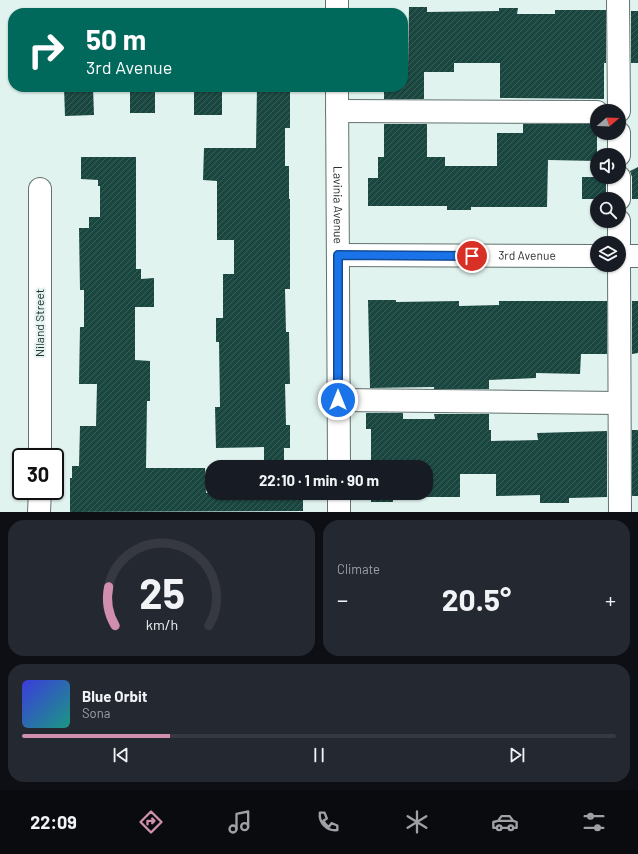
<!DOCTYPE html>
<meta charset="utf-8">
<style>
:root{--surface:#171b24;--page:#242831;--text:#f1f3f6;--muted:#9ea1a6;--line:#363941;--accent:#cf8fad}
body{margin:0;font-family:Barlow,sans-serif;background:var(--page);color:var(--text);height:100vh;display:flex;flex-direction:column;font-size:15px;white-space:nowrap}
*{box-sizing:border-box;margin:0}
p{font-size:13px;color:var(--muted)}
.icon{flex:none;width:22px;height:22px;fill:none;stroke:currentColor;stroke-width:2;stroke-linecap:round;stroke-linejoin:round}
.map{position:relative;height:512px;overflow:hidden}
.drawer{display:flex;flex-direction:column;gap:8px;padding:8px;background:#0d0f14;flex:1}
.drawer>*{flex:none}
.guide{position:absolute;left:8px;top:8px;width:400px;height:84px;border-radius:16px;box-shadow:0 1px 3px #0004;background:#00695c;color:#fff;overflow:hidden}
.needle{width:26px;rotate:71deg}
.tools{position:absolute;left:590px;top:104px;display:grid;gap:8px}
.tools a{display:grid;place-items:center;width:36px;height:36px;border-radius:50%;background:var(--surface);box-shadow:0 1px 3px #0004;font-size:20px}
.speed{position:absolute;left:12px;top:448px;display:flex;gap:8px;font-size:20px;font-weight:700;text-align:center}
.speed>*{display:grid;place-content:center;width:52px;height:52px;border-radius:50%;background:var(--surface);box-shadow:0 1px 3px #0004;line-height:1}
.speed .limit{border:2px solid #111;border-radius:6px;background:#fff;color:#111}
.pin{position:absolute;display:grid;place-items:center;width:34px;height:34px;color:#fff;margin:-17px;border:2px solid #fff;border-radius:50%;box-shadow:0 1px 4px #0007}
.me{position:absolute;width:44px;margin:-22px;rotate:0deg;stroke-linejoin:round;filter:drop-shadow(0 0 3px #0008)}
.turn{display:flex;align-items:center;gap:14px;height:84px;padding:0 12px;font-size:18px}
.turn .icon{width:52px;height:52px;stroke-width:2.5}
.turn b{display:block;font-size:28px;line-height:34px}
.big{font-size:30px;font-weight:700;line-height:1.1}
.drawer .card{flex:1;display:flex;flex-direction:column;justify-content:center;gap:6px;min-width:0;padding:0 14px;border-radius:16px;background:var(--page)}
.drawer .dial{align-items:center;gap:0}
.dial svg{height:104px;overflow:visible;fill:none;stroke:var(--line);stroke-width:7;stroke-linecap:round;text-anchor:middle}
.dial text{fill:var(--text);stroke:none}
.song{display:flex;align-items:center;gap:12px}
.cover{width:48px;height:48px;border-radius:6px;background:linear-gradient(135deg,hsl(240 70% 55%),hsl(170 70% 35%))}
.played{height:4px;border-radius:2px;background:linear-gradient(90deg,var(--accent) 25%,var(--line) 25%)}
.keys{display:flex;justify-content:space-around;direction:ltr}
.heat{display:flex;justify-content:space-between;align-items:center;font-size:22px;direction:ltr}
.drawer .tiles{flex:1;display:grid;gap:8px;grid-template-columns:1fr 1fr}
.card:last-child{grid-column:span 2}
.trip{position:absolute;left:205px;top:460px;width:228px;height:40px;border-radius:16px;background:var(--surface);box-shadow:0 1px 3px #0004;font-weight:700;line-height:40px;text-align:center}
.tab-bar{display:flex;height:64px;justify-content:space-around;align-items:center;background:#090b0e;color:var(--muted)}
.tab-bar .icon{width:28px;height:28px}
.tab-bar .on{color:var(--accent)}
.tab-bar b{font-size:18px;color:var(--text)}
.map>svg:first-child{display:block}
.building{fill:url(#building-hatch)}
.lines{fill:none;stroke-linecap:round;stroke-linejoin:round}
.minor-casing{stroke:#62726f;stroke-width:24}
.minor{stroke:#fff;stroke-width:22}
.route-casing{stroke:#114b97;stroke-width:10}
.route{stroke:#1a73e8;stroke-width:7}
.labels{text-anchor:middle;stroke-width:4;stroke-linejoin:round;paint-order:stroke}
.street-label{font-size:12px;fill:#272e2d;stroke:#e1f3ef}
</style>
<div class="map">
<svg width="638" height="512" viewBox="0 0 638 512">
<defs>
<pattern id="building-hatch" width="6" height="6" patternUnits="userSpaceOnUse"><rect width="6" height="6" fill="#1a4640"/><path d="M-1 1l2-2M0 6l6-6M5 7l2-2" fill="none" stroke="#3b5e5a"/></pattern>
</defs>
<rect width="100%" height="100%" fill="#e1f3ef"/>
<g class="building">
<path d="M409 7H427V12L499 11V8H518L517 14H555V10H606V63H604V99L500 98V63H454V72H424V99H384V87H404V69H408Z"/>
<rect x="631" y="11" width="7" height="52"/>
<path d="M64 87H93L94 115 65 116Z"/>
<rect x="130" y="87" width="25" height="26"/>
<rect x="194" y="87" width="28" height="28"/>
<path d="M257 87H290V128H285V166H289V199H290V289H285L286 332H289L290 384H285L286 425H290V448H284V467H264V447L216 448 215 407H220L219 342H216V318H223V274H234V240H217V181L203 180 204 148H256Z"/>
<path d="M384 124H427V157H445V166H497V133H523V124H597V161L548 160 547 207H471V210H447V206H368V178H378V157H384Z"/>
<path d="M81 157H136V269H141V279L154 278V307H135V360L150 361V401H147L146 468H205L206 493H303V511L70 512V478H72V466H79L80 426H96L97 384H79L80 327H84V290H80L79 228H89V217H100V186H98V180L81 179Z"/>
<path d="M638 167V199H632V177L630 171Z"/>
<rect x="582" y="177" width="24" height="22"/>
<path d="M368 300H396V302L459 301V306L499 305V301H607V354H581L580 374 536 373V378L489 380V389H434V387L370 388Z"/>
<path d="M632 301H638V353L632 354Z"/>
<path d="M366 413H403V419H435L434 414H489V430H491V441L538 440 537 433 607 431V497L569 498V503H540V495L496 496V474H460V497H393V502H371V493H426V467H371V429H366Z"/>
<rect x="632" y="430" width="6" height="66"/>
</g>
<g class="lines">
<defs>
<g id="minor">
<path d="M337 0V13"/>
<path d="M618 0 619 111"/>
<path id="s1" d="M337 87 339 467"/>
<path d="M337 111 597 112"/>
<path d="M619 133V155"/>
<path d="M619 177V199"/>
<path d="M619 221V243"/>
<path id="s2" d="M338 255 597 256"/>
<path d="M619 256H638"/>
<path d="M619 263 620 512"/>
<path d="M338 400 619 403"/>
<path d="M40 457V189"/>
<path d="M339 493V512"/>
<path d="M39 512 40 491"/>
</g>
</defs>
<use href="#minor" class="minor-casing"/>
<use href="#minor" class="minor"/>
</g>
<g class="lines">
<defs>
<path id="route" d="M338 400V255L472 256"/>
</defs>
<use href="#route" class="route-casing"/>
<use href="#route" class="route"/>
</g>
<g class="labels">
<g class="street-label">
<text dy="4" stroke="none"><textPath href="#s1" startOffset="118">Lavinia Avenue</textPath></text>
<text dy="4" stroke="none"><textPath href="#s2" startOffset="189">3rd Avenue</textPath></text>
<text transform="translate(40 323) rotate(-90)" y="4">Niland Street</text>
</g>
</g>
</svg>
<div class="tools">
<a><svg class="needle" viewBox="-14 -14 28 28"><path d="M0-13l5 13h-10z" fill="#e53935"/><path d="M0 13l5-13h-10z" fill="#9ea1a6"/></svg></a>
<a><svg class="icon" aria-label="sound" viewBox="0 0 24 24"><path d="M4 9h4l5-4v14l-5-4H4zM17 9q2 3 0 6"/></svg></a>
<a><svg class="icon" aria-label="search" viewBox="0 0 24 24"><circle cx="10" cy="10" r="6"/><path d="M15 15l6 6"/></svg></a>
<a><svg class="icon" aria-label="layers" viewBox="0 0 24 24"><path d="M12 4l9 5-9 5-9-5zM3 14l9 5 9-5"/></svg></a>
</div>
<div class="speed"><div class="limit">30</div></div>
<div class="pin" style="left:472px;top:256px;background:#d93025"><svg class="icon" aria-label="arrive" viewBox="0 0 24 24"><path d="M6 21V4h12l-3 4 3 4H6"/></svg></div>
<svg class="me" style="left:338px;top:400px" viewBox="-20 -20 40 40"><circle r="17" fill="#1a73e8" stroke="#fff" stroke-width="3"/><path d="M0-11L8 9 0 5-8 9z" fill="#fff"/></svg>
<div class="trip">22:10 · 1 min · 90 m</div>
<div class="guide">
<div class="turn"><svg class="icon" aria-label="right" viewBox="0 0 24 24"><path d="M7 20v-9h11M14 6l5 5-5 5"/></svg><div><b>50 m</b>3rd Avenue</div></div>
</div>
</div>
<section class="drawer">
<div class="tiles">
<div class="card dial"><svg viewBox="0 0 100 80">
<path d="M14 69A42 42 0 1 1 86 69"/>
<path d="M14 69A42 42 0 0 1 9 39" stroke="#cf8fad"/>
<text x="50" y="56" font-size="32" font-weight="700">25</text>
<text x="50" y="72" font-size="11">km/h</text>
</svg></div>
<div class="card"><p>Climate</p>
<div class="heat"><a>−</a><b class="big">20.5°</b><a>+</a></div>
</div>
<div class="card">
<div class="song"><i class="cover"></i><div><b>Blue Orbit</b><p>Sona</p></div></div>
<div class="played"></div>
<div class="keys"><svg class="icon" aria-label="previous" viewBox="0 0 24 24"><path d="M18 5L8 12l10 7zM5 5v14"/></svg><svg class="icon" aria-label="pause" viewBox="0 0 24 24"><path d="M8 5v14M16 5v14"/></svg><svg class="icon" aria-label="next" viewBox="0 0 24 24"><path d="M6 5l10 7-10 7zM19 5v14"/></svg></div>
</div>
</div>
</section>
<nav class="tab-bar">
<b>22:09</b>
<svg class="icon on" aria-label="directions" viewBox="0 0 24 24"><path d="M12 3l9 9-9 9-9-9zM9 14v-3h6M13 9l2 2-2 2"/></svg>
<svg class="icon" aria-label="music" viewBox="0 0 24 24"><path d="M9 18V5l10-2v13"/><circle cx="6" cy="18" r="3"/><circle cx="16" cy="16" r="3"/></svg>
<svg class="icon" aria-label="phone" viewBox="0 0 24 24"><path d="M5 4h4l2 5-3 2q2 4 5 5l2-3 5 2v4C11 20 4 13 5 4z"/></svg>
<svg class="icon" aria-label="climate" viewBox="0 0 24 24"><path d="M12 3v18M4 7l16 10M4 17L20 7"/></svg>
<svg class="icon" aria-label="car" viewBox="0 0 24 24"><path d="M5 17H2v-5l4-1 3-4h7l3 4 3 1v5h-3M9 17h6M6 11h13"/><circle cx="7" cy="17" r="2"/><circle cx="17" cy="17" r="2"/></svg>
<svg class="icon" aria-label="filters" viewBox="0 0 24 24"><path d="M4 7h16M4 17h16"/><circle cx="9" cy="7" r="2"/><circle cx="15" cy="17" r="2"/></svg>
</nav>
